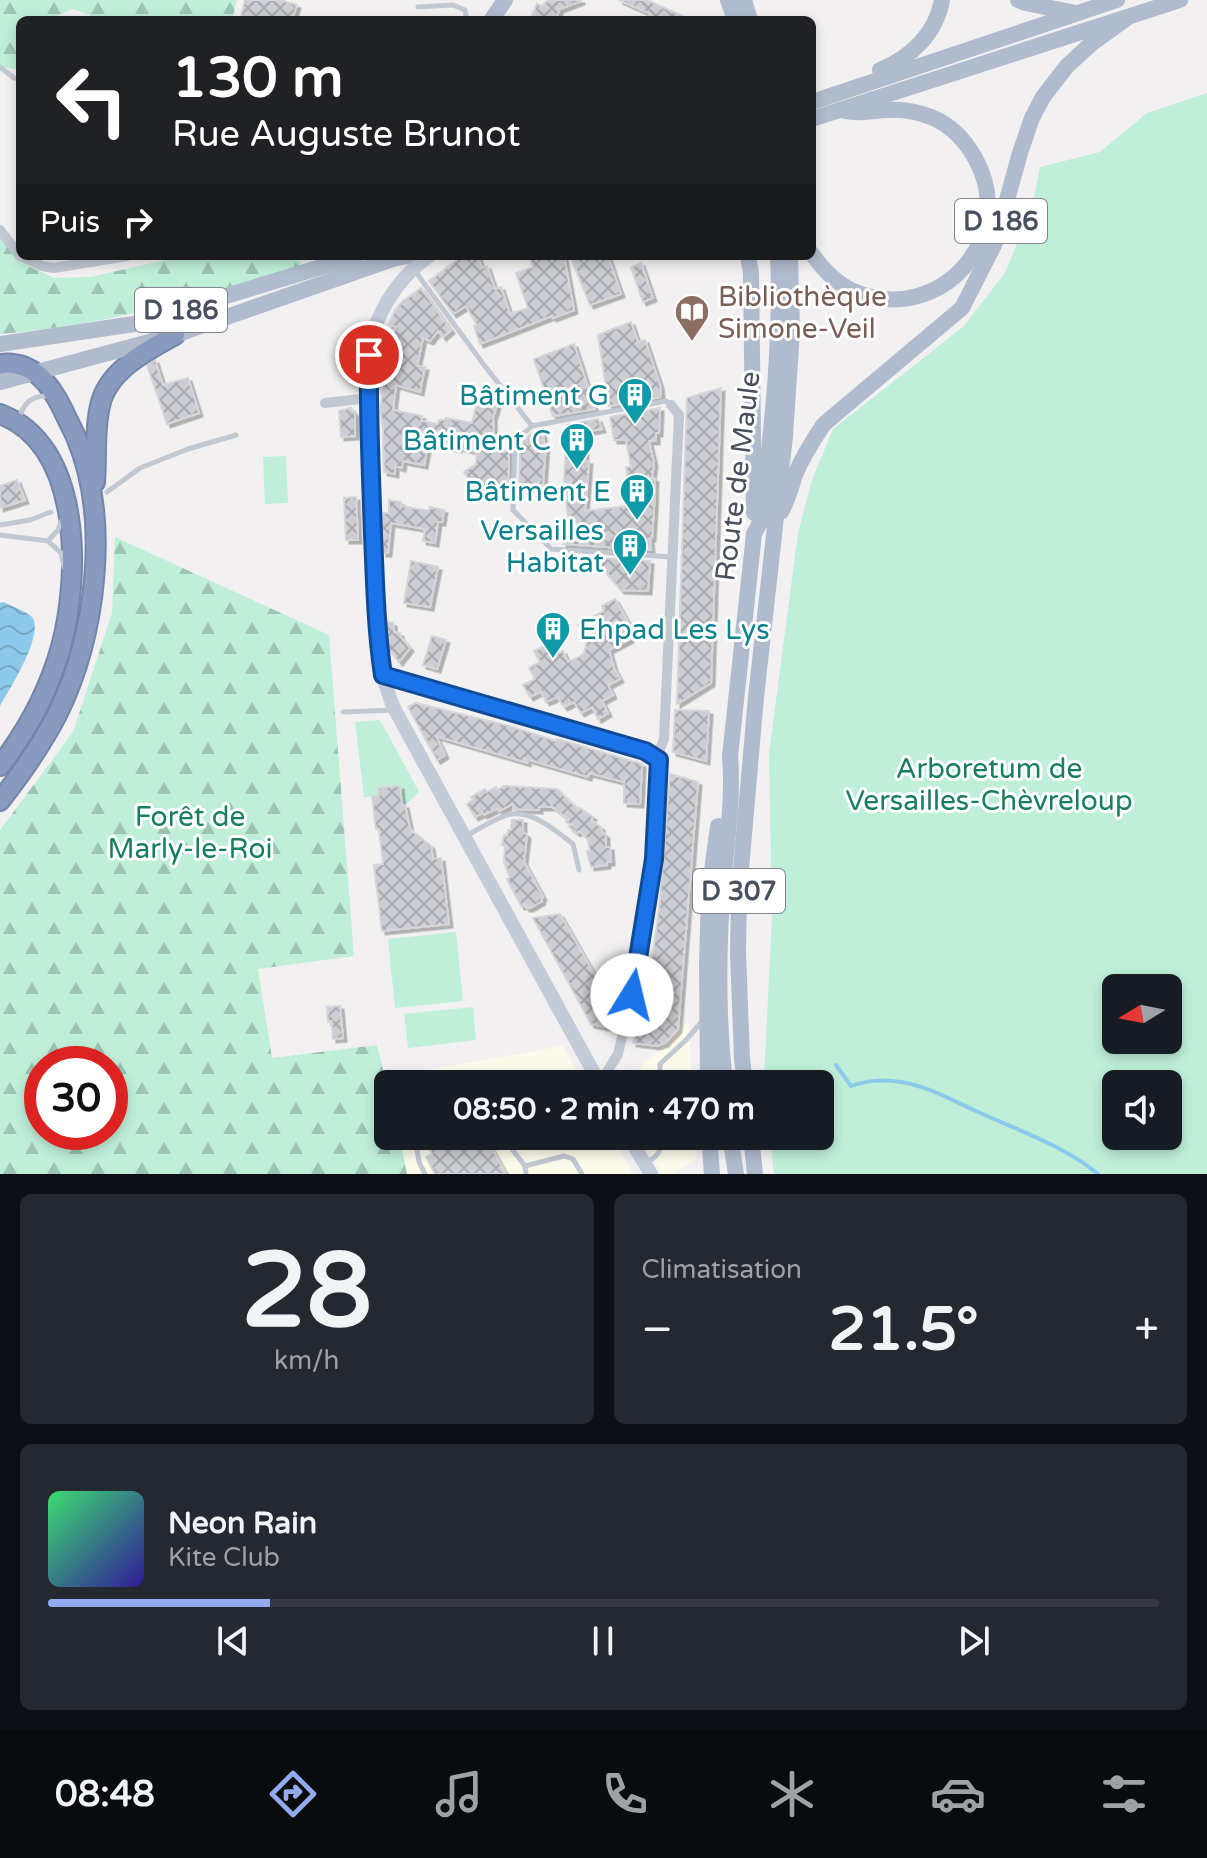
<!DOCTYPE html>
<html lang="fr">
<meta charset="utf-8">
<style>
:root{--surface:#171b24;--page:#242831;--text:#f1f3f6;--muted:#9ea1a6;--line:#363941;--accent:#91abed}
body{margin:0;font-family:"Varela Round",sans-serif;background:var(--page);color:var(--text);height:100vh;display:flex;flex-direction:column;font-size:30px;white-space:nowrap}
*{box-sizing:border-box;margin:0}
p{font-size:26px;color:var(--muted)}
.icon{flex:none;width:44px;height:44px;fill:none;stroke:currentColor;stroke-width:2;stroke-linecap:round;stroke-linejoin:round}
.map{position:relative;height:1174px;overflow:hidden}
.drawer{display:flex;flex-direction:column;gap:20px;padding:20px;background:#0d0f14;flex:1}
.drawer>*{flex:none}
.top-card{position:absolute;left:16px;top:16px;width:800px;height:244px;border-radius:12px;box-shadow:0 4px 12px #0003;background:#202124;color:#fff;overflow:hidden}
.needle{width:52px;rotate:260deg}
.buttons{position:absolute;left:1102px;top:974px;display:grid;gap:16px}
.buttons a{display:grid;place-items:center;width:80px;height:80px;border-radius:12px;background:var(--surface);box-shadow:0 4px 12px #0003;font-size:40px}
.speed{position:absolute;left:24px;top:1046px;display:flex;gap:16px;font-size:40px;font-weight:700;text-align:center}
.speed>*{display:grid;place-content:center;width:104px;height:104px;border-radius:50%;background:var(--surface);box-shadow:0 4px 12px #0003;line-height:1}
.speed .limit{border:12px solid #d22;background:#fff;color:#111}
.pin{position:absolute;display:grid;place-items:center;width:68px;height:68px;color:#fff;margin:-34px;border:4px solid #fff;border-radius:50%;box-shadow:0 2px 8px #0007}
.me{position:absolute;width:88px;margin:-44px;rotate:9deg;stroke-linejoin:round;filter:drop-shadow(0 0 6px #0008)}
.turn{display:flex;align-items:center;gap:28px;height:168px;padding:0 24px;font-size:36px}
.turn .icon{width:104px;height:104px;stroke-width:2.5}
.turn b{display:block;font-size:56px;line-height:68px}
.then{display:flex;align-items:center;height:76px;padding:0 24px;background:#0003;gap:16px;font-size:30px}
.big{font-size:60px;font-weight:700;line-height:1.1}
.drawer .card{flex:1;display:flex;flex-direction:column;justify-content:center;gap:12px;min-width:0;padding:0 28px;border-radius:12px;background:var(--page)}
.drawer .dial{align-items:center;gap:0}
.dial b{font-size:104px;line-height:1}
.song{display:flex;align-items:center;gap:24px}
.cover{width:96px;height:96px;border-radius:12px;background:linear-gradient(135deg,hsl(140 70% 55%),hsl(250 70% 35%))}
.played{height:8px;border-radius:4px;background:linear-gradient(90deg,var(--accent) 20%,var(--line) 20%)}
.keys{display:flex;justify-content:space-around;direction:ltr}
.heat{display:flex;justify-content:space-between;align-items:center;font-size:44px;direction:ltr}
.drawer .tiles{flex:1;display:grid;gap:20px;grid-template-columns:1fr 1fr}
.card:last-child{grid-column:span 2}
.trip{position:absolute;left:374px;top:1070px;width:460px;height:80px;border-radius:12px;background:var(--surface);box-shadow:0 4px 12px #0003;font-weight:700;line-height:80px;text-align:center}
.tabs{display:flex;height:128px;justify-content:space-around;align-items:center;background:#090b0e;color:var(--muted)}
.tabs .icon{width:56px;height:56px}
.tabs .active{color:var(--accent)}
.tabs b{font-size:36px;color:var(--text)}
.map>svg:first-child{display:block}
.commercial{fill:#fcfaea}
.forest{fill:url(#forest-firs);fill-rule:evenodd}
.park{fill:#bfefd9;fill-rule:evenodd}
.water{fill:url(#water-waves)}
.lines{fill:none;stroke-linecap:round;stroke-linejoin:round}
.stream{stroke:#8dc9eb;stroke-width:4}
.building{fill:url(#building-cross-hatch);stroke:#d4d5db;stroke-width:2;filter:url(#shadow)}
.highway-casing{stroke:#7385aa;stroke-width:22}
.lane{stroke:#c1c8d2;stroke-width:5}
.street{stroke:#c1c8d2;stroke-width:10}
.secondary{stroke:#c3cad8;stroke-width:14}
.primary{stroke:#b0bbce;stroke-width:16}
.highway{stroke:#889abe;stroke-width:18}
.route-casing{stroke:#114b97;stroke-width:20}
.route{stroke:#1a73e8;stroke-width:14}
.labels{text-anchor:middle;stroke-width:6;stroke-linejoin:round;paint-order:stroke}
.shield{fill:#fff;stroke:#7f848e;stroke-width:2}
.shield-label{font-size:26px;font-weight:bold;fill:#48505d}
.education-label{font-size:28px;fill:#785e54;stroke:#fff;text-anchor:start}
.culture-label{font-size:28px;fill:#0d838f;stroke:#fff;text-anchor:end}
.street-label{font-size:28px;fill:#48505d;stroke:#fff}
.park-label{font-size:28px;fill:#187f5c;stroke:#fff}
</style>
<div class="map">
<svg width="1207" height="1174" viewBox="0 0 1207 1174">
<defs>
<pattern id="forest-firs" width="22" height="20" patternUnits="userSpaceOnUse" patternTransform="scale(2)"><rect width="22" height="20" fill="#bfefd9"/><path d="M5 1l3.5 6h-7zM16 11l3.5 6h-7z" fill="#9dc4b3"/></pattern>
<pattern id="water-waves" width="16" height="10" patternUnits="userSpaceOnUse" patternTransform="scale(2)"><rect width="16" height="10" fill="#8dc9eb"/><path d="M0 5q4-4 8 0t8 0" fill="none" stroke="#75a6c2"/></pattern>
<pattern id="building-cross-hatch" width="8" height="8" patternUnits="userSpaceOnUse" patternTransform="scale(2)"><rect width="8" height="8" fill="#cdced4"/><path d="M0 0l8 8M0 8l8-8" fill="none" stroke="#a8aaaf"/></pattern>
<filter id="shadow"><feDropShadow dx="3.5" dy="3.5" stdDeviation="0" flood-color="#0004"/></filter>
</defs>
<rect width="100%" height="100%" fill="#f2f0f0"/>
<g class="commercial">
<path d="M689 1021 692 1084H623Z"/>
<path d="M563 1046 584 1084H400L402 1074Z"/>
<path d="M399 1136H612L633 1174H407Z"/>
<path d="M642 1136H695L696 1159 673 1174H661Z"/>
</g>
<g class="forest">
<path d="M0 0H237L232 20H91L90 15 73 9 47 20H20V70L0 67Z"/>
<path d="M0 231 26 265 54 278 90 277 183 256H299L302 269C203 297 103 326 0 334Z"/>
<path d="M115 537 329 635 354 956 258 969 272 1058 377 1045 388 1089V1136H399L407 1174H0V830L73 732 112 613ZM110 1064V1132H42V1064Z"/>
</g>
<g class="park">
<path d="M1207 93V1174H774L770 1136H820V1084H764V1078L772 918 769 754 798 533 812 480 833 429 963 327 1005 273 1032 208 1040 167 1100 152 1147 113ZM1116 988H1168V1040H1116ZM1116 1084H1168V1136H1116Z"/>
<path d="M286 456 288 503 265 504 263 457Z"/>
<path d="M380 720 419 792 405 805H402L399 786 379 788V796L364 797 355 722Z"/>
<path d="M456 932 463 1001 395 1008 388 939Z"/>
<path d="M473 1007 476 1040 408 1048 404 1014Z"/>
</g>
<path class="water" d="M3 602C11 606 26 611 32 617 45 634 9 690 0 706V603Z"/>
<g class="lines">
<path class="stream" d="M836 1065 851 1086C868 1080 883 1079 901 1082 927 1086 952 1100 976 1111 1017 1130 1063 1145 1098 1174"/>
</g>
<g class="building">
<path d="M245 0H280L297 5 292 20H240Z"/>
<path d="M548 0H581V1L557 10 559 11 555 20H530L537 4 542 6Z"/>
<path d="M619 0H647L691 20H648L651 14Z"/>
<path d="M462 256H478L482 268 487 266 495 289 501 287 510 314 528 308 516 273 533 267 529 256H564L574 310 553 318 552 316 480 344 474 326 477 325 466 306 453 314 429 281Z"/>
<path d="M570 256H608L621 294 590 305Z"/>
<path d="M641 263 653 298 643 302 631 267Z"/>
<path d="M421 288 451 330 443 337 438 331 430 341 423 338 417 366 425 367 420 392 396 385 393 410 422 416 421 421 438 424 439 420H445L446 418 472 423 477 402 479 403 481 395 492 397 490 403 497 405 493 418 494 449 502 448 501 451H509L508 485 489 484 477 492 464 472 476 464 477 452 459 447 458 449 428 444 424 465 403 461 402 468 395 466V474L384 472 383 430 381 413H380L386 365 380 364 382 351 385 342 391 343 396 327 389 324 395 310 403 301Z"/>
<path d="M631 322 638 342 645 340 660 385 661 394 660 397 609 406 598 335Z"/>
<path d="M574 344 595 409 553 416 534 359Z"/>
<path d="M155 360 163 385 188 378 199 413 167 424 147 365Z"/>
<path d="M721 388 711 683 677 704 687 398Z"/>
<path d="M351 408 355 414V436L341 437 339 411Z"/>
<path d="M660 408 659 433H656V441H649L654 463 652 478 655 479 654 508 652 538H650L651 550 563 544 564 521 568 517 564 482 567 425 598 419 602 429 590 431 585 449V461H589L585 511 627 506 628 479 626 467H631L626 440H614L610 417Z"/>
<path d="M542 430 544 443H546L543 485 519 484 520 452H523V441L533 432Z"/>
<path d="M17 480 25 500 0 508V486Z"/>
<path d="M356 497 358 540H346L344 498Z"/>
<path d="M389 500 401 502V506L429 511 430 507 444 510 442 522H438L435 543 423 541 425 529 391 523 388 553H383L382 513H389Z"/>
<path d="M598 558 650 561 648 591 621 590 602 568 598 567Z"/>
<path d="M411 561 438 567 430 607 404 603Z"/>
<path d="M615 599 628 622 622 625 630 639 609 650 614 668 620 679 608 685 613 695 602 701 608 713 598 719 592 707 581 713 574 702 564 707 557 697 546 702 541 691 530 697 523 685 535 679 529 668 540 662 534 651 546 645 551 656 563 651 568 662 579 657 584 653 587 641 585 632 578 625 604 611 602 606Z"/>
<path d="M386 622 393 623 394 632 400 633V636L410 648 399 662 389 649Z"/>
<path d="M432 636 446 640 437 669 423 665Z"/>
<path d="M416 703 509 726 556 741 557 739 642 764 640 804 624 803V782L589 773 588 777 523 758 528 763 436 736 445 755 437 760 408 707Z"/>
<path d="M675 710 709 711 706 761 673 752Z"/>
<path d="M670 774 698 782 678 1029 665 1043 657 1046 633 1043 653 954 660 902Z"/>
<path d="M400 786 402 805H405L410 829 431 846 433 859 441 858 449 924 382 931 374 865 383 864 379 829H376L372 796H379L378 788Z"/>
<path d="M504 786 557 789 579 810 580 808 593 817 591 820 601 827 602 832 606 835V847H610L611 862H607V865L591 867 588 856 587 851H590L588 839 579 831 577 833 569 827 571 825 566 822 568 819 552 807H539V810L513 809V804L499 811 498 808 484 815 483 813 475 817 467 804 473 800 471 797 485 789 487 792 496 787 497 790Z"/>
<path d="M512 820H523V832L527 835 524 862 543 897 541 899 542 901 530 908H526L525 905 521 906 507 879 510 877 504 862 505 846 502 845 504 835 507 836 508 830H511Z"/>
<path d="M560 914 601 986 615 989 607 1027 591 1024 533 918Z"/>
<path d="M340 1006 343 1038 333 1039 332 1021 328 1022 327 1007Z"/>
<path d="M429 1136H485L506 1174H435L426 1157 432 1154 426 1141Z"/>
</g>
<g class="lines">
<defs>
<g id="highway">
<path d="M0 364C32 360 50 383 63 410 67 419 72 428 76 437 111 520 96 636 57 715 41 746 21 774 0 801"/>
<path d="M0 414C83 445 80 577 61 647 49 690 27 731 0 766"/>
<path d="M95 482C97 457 94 431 100 406 107 371 146 351 175 335"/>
</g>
</defs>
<use href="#highway" class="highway-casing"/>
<g class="lane">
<path d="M418 7 453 5 465 10 467 20"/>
<path d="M0 67 14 78 20 79"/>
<path d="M415 271 484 365 532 426"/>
<path d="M671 405 666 401 532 426 515 441 513 510 551 549 672 557"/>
<path d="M19 419C23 403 32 395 48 396"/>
<path d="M107 492 140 468 188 449 236 435"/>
<path d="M62 520 58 530 48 541 61 553 64 567"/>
<path d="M0 525 30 520 51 512"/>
<path d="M0 535 48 541"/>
<path d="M343 712 394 710"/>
<path d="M466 836C478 830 500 815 512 814 535 812 556 831 573 844L579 870"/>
<path d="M446 1084 452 1081 462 1084"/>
<path d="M660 1084V1064L686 1040 704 1019"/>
<path d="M415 1136 419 1162 425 1174"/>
<path d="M502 1136 525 1166 526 1174"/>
<path d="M645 1164C659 1155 661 1153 661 1136"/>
<path d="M525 1166 564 1156 573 1159 582 1174"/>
</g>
<g class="street">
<path d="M0 230 20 256"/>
<path d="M20 256 42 266 54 268 127 256"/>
<path d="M325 403 369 398"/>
<path d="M383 675 645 751 659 760"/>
<path d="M600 1083 618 1054 632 995 654 859 660 749 664 739 679 415 671 405"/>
</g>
<g class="secondary">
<path d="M429 256C403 274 382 303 373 334 363 372 370 434 371 474 372 509 373 544 374 578 376 622 376 670 395 710L600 1084"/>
<path d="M628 1136 651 1174"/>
</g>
<g class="primary">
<path d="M728 0 735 20"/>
<path d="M744 0 750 20"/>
<path d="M1018 0 1025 3 1076 13"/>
<path d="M492 19 505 0"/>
<path d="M880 70C910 58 936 34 942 0"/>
<path d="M812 102 1117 0"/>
<path d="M812 119 1180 0"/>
<path d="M812 254C824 271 839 286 858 293 942 324 1019 236 975 158 965 140 951 125 931 117 918 112 903 109 889 110 871 110 859 115 841 110"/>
<path d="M748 256 751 273 754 513"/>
<path d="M0 344 134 324 357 256"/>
<path d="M0 382 175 335 393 259 407 256"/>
<path d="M781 512C788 500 791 488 795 475 803 456 813 440 824 424L962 308 995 243 1020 153 1032 118 1043 97 1067 66 1091 44 1127 18"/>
<path d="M708 1084 707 964 709 893 718 826"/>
<path d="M725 1084C718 1022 718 960 722 898 725 851 734 804 730 756L754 534 762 519C771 431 782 344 778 256"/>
<path d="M745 1084 742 1059 738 952 739 892 756 697 785 436 792 332 790 256"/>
<path d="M709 1136 712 1174"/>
<path d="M730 1136 736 1174"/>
<path d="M751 1136 755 1174"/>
</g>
<use href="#highway" class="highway"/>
</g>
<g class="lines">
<defs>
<path id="route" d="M369 355C368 415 371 474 373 534 375 581 376 628 383 675L645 751 659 760 654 859 632 995"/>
</defs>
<use href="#route" class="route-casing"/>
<use href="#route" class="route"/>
</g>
<defs>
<symbol id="library-pin" viewBox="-11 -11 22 30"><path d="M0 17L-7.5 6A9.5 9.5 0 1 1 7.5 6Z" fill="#8d6e63" stroke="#fff"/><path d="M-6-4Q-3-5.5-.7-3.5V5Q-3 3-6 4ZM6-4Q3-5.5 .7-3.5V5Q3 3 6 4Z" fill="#fff"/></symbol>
<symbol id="building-pin" viewBox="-11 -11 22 30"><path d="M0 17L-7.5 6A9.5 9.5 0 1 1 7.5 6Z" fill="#0f9aa8" stroke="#fff"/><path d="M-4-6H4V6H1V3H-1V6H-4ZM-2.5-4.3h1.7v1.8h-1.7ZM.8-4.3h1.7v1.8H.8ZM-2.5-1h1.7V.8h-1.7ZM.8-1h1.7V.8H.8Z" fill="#fff"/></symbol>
</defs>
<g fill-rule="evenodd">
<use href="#library-pin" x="672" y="292" width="40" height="54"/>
<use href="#building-pin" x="615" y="375" width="40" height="54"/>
<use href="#building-pin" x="557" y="420" width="40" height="54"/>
<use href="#building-pin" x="617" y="471" width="40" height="54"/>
<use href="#building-pin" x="610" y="526" width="40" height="54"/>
<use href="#building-pin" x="533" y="609" width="40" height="54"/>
</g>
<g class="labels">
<g class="shield">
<rect x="955" y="199" width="92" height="44" rx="6"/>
<rect x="135" y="288" width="92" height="44" rx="6"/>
<rect x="693" y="869" width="92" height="44" rx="6"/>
</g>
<g class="shield-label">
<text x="1001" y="230">D 186</text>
<text x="181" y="319">D 186</text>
<text x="739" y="900">D 307</text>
</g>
<g class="education-label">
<text x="718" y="306">Bibliothèque<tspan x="718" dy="32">Simone-Veil</tspan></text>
</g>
<g class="culture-label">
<text x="609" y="405">Bâtiment G</text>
<text x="551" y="450">Bâtiment C</text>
<text x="611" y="501">Bâtiment E</text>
<text x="604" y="540">Versailles<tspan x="604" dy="32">Habitat</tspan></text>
<text x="579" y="639" text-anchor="start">Ehpad Les Lys</text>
</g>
<g class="street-label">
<text transform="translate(737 476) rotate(-83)" y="10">Route de Maule</text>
</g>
<g class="park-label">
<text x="989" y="778">Arboretum de<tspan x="989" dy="32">Versailles-Chèvreloup</tspan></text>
<text x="190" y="826">Forêt de<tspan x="190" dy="32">Marly-le-Roi</tspan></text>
</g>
</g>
</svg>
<div class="buttons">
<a><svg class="needle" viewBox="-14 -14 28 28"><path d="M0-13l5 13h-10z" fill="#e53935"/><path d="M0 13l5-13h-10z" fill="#9ea1a6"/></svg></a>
<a><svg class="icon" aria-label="sound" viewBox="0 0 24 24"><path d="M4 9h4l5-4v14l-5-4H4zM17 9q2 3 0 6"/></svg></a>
</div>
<div class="speed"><div class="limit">30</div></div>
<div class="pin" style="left:369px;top:355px;background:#d93025"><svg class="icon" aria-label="arrive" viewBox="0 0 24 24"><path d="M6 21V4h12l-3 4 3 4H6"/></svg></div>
<svg class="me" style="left:632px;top:995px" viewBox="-20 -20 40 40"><circle r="19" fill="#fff"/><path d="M0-13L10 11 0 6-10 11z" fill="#1a73e8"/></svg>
<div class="trip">08:50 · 2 min · 470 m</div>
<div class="top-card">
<div class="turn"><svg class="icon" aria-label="left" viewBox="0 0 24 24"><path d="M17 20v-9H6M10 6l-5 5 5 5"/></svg><div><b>130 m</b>Rue Auguste Brunot</div></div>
<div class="then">Puis<svg class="icon" aria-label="right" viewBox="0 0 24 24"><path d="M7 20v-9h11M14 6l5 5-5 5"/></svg></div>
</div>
</div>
<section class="drawer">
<div class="tiles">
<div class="card dial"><b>28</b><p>km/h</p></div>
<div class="card"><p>Climatisation</p>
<div class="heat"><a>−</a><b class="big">21.5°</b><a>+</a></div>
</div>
<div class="card">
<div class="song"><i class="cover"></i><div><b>Neon Rain</b><p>Kite Club</p></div></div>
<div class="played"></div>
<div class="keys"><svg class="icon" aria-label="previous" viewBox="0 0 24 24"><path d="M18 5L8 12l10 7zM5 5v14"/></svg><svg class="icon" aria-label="pause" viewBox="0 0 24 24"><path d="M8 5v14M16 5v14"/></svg><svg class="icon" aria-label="next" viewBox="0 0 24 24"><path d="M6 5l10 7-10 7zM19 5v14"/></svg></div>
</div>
</div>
</section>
<nav class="tabs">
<b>08:48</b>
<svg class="icon active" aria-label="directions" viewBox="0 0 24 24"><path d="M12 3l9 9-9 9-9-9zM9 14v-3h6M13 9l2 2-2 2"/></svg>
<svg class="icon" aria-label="music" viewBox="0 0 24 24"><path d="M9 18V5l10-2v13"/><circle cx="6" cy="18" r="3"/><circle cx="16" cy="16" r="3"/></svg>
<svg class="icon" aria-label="phone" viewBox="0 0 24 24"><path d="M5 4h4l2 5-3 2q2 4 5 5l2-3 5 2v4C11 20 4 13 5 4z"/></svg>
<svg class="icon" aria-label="climate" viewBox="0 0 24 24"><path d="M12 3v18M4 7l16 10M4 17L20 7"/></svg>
<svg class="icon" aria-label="car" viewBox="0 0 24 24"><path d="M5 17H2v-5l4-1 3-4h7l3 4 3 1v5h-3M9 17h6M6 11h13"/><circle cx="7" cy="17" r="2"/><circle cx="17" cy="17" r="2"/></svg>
<svg class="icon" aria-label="filters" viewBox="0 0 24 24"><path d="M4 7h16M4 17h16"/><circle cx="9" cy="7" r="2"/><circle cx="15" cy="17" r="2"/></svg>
</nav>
